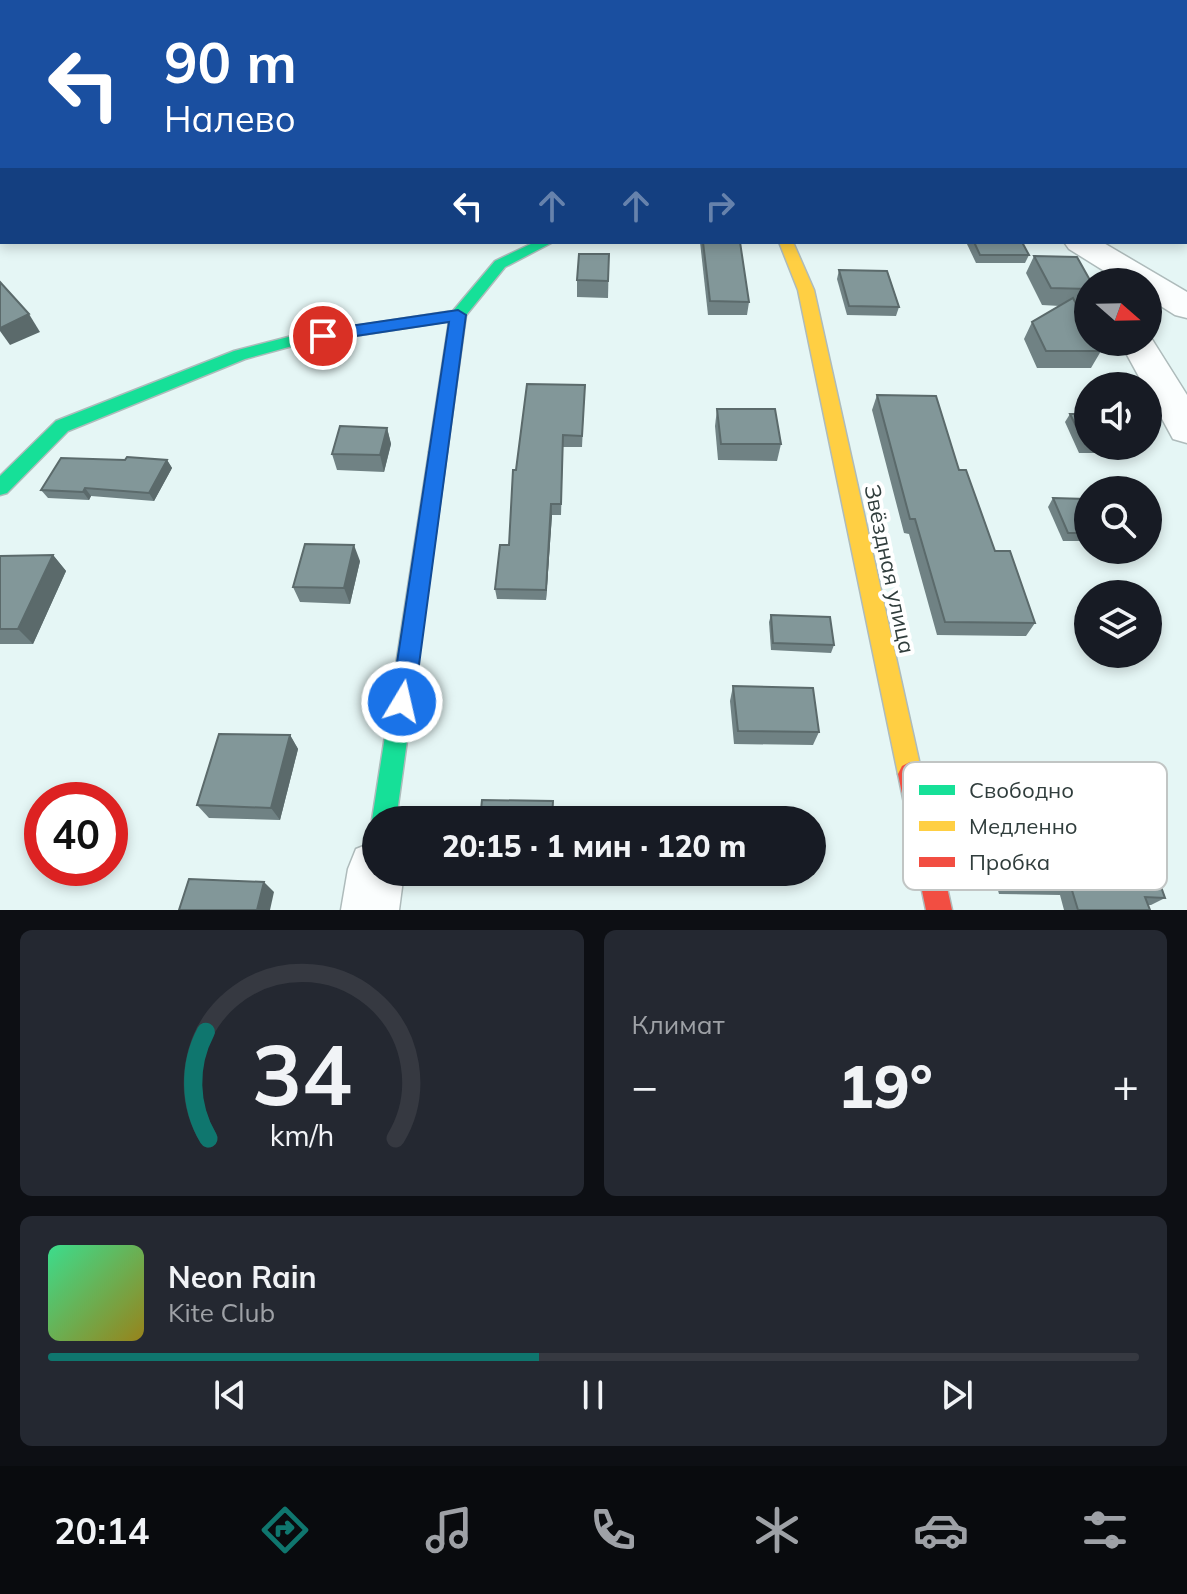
<!DOCTYPE html>
<html lang="ru">
<meta charset="utf-8">
<style>
:root{--surface:#171b24;--page:#242831;--text:#f1f3f6;--muted:#9ea1a6;--line:#363941;--accent:#0f766e}
body{margin:0;font-family:Mulish,sans-serif;background:var(--page);color:var(--text);height:100vh;display:flex;flex-direction:column;font-size:30px;white-space:nowrap}
*{box-sizing:border-box;margin:0}
p{font-size:26px;color:var(--muted)}
.icon{flex:none;width:44px;height:44px;fill:none;stroke:currentColor;stroke-width:2;stroke-linecap:round;stroke-linejoin:round}
.map{position:relative;height:910px;overflow:hidden}
.sheet{display:flex;flex-direction:column;gap:20px;padding:20px;background:#0d0f14;flex:1}
.sheet>*{flex:none}
.top-card{position:absolute;left:0px;top:0px;width:1188px;height:244px;box-shadow:0 4px 12px #0003;background:#1a4fa0;color:#fff;overflow:hidden}
.needle{width:52px;rotate:110deg}
.fabs{position:absolute;left:1074px;top:268px;display:grid;gap:16px}
.fabs a{display:grid;place-items:center;width:88px;height:88px;border-radius:50%;background:var(--surface);box-shadow:0 4px 12px #0003;font-size:40px}
.speed{position:absolute;left:24px;top:782px;display:flex;gap:16px;font-size:40px;font-weight:700;text-align:center}
.speed>*{display:grid;place-content:center;width:104px;height:104px;border-radius:50%;background:var(--surface);box-shadow:0 4px 12px #0003;line-height:1}
.speed .limit{border:12px solid #d22;background:#fff;color:#111}
.pin{position:absolute;display:grid;place-items:center;width:68px;height:68px;color:#fff;margin:-34px;border:4px solid #fff;border-radius:50%;box-shadow:0 2px 8px #0007}
.me{position:absolute;width:88px;margin:-44px;rotate:9deg;stroke-linejoin:round;filter:drop-shadow(0 0 6px #0008)}
.turn{display:flex;align-items:center;gap:28px;height:168px;padding:0 32px;font-size:36px}
.turn .icon{width:104px;height:104px;stroke-width:2.5}
.turn b{display:block;font-size:56px;line-height:68px}
.lanes{display:flex;align-items:center;height:76px;padding:0 32px;background:#0003;justify-content:center;gap:40px;direction:ltr}
.lanes .off{opacity:.35}
.big{font-size:60px;font-weight:800;line-height:1.1}
.sheet .widget{flex:1;display:flex;flex-direction:column;justify-content:center;gap:12px;min-width:0;padding:0 28px;border-radius:12px;background:var(--page)}
.sheet .dial{align-items:center;gap:0}
.dial svg{height:208px;overflow:visible;fill:none;stroke:var(--line);stroke-width:7;stroke-linecap:round;text-anchor:middle}
.dial text{fill:var(--text);stroke:none}
.song{display:flex;align-items:center;gap:24px}
.cover{width:96px;height:96px;border-radius:12px;background:linear-gradient(135deg,hsl(150 70% 55%),hsl(50 70% 35%))}
.played{height:8px;border-radius:4px;background:linear-gradient(90deg,var(--accent) 45%,var(--line) 45%)}
.keys{display:flex;justify-content:space-around;direction:ltr}
.heat{display:flex;justify-content:space-between;align-items:center;font-size:44px;direction:ltr}
.sheet .tiles{flex:1;display:grid;gap:20px;grid-template-columns:1fr 1fr}
.widget:last-child{grid-column:span 2}
.trip{position:absolute;left:362px;top:806px;width:464px;height:80px;border-radius:40px;background:var(--surface);box-shadow:0 4px 12px #0003;font-weight:800;line-height:80px;text-align:center}
.dock{display:flex;height:128px;justify-content:space-around;align-items:center;background:#090b0e;color:var(--muted)}
.dock .icon{width:56px;height:56px}
.dock .selected{color:var(--accent)}
.dock b{font-size:36px;color:var(--text)}
.map>svg:first-child{display:block}
.lines{fill:none;stroke-linecap:round;stroke-linejoin:round}
.street-casing{stroke:#aebbbb;stroke-width:3}
.fast-casing{stroke:#aebbbb;stroke-width:3}
.slow-casing{stroke:#aebbbb;stroke-width:3}
.jam-casing{stroke:#aebbbb;stroke-width:3}
.street{fill:#fbfefe;fill-rule:evenodd}
.fast{fill:#16e098;fill-rule:evenodd}
.slow{fill:#ffcf43;fill-rule:evenodd}
.jam{fill:#f24e42;fill-rule:evenodd}
.wall{fill:#708284}
.shaded-wall{fill:#5b6a6b}
.building{fill:#829799;stroke:#5b6a6b;stroke-width:2}
.route{fill:#1a73e8;stroke:#114b97;stroke-width:2}
.labels{text-anchor:middle;stroke-width:8;stroke-linejoin:round;paint-order:stroke}
.street-label{font-size:22px;fill:#303d3c;stroke:#fff}
.key{fill:#fff;stroke:#c1c5c4;stroke-width:2}
.key-label{font-size:22px;fill:#303d3c}
</style>
<div class="map">
<svg width="1187" height="910" viewBox="0 0 1187 910">
<rect width="100%" height="100%" fill="#e5f6f5"/>
<g class="lines">
<defs>
<g id="street">
<path d="M714 0H736L737 2H715Z"/>
<path d="M1064 242H1102L1187 292V318L1175 315 1148 298V282H1122L1069 249Z"/>
<path d="M1148 333 1187 395V443L1173 439 1148 393V386H1144L1120 342H1148Z"/>
<path d="M376 841V872H404L399 910H341L348 869 356 849Z"/>
</g>
<g id="fast">
<path d="M535 242H553L505 267 463 319 296 345 245 359 68 431 7 493 0 495V476L56 421 234 351 296 335 453 311 495 261Z"/>
<path d="M438 445 447 452 396 820H376V829L372 820 429 452Z"/>
</g>
<g id="slow">
<path d="M779 242H793L814 290 922 774 918 782 910 786 902 782 898 774 798 290Z"/>
<path d="M458 310 466 315 447 452 438 459 429 452 450 315Z"/>
</g>
<path id="jam" d="M910 762 918 766 922 774 952 910H926L898 774 902 766Z"/>
</defs>
<use href="#street" class="street-casing"/>
<use href="#fast" class="fast-casing"/>
<use href="#slow" class="slow-casing"/>
<use href="#jam" class="jam-casing"/>
<use href="#street" class="street"/>
<use href="#fast" class="fast"/>
<use href="#slow" class="slow"/>
<use href="#jam" class="jam"/>
</g>
<g class="wall">
<path d="M700 242H740L749 302 747 315H708Z"/>
<path d="M966 242H1022L1029 255 1025 263H976Z"/>
<path d="M609 254 608 298 577 297V280Z"/>
<path d="M1034 256 1088 282V301L1085 306H1077L1101 351 1091 368H1037L1024 339 1032 322 1060 306 1042 305 1026 273Z"/>
<path d="M839 270 899 307 896 316 847 315 837 279Z"/>
<path d="M585 385 582 447H563L561 515H552L546 600 497 599 495 589 509 545Z"/>
<path d="M877 395 959 470 995 551 1035 623 1026 636 937 635 909 534 904 533 872 410Z"/>
<path d="M717 409 781 444 777 461 718 460 715 426Z"/>
<path d="M1070 414H1088V446H1131L1126 453H1079L1065 422Z"/>
<path d="M387 428 391 444 384 472 337 470 332 454Z"/>
<path d="M125 460H167L172 468 154 501 91 496 89 500 48 498 41 490Z"/>
<path d="M1053 498 1088 505V541H1063L1048 507Z"/>
<path d="M53 555 66 571 33 644H0V556Z"/>
<path d="M360 561 350 604 300 602 293 587Z"/>
<path d="M1088 603V637L1079 614Z"/>
<path d="M771 615 834 645 831 653 771 650 769 622Z"/>
<path d="M733 686 819 732 813 745 734 744 730 701Z"/>
<path d="M290 735 298 749 280 820 209 818 197 805Z"/>
<path d="M989 813 1091 852 1165 898 1151 905H1148L1150 910H1064L1060 895 999 894 979 823Z"/>
<path d="M551 872V886L478 884 475 874Z"/>
</g>
<g class="shaded-wall">
<path d="M29 314 40 332 10 345 0 331V328Z"/>
<path d="M387 428 391 444 384 472 380 455Z"/>
<path d="M167 460 172 468 154 501 149 493Z"/>
<path d="M85 488 91 496 89 500 83 492Z"/>
<path d="M551 504 552 515 546 600V590Z"/>
<path d="M354 545 360 561 350 604 344 588Z"/>
<path d="M53 555 66 571 33 644 18 629Z"/>
<path d="M290 735 298 749 280 820 271 808Z"/>
<path d="M264 882 274 892 270 910H257Z"/>
</g>
<g class="building">
<path d="M703 242H740L749 302 710 301Z"/>
<path d="M974 242H1022L1029 255H980Z"/>
<path d="M579 254H609L608 281 577 280Z"/>
<path d="M1034 256 1077 257 1091 282H1088V289L1051 288Z"/>
<path d="M839 270 887 271 899 307 849 306Z"/>
<path d="M0 282 29 314 0 328Z"/>
<path d="M1073 298 1088 326V342H1096L1101 351H1046L1032 322Z"/>
<path d="M527 384 585 385 582 436 563 435 561 504H551L546 590 495 589 500 545H509L513 470H516Z"/>
<path d="M877 395 936 396 959 470H966L995 551H1010L1035 623 945 622 915 519H910Z"/>
<path d="M717 409H775L781 444H721Z"/>
<path d="M1070 414H1088V444H1085Z"/>
<path d="M340 426 387 428 380 455 332 454Z"/>
<path d="M127 457 167 460 149 493 85 488 83 492 41 490 61 458 125 460Z"/>
<path d="M1053 498 1086 499 1088 505V533H1068Z"/>
<path d="M305 544 354 545 344 588 293 587Z"/>
<path d="M53 555 18 629H0V556Z"/>
<path d="M771 615 830 617 834 645 773 643Z"/>
<path d="M733 686 813 688 819 732 738 731Z"/>
<path d="M219 734 290 735 271 808 197 805Z"/>
<path d="M482 800 553 801 552 820H480Z"/>
<path d="M989 813 1078 815 1091 852 1149 853 1165 898 1145 897 1150 910H1078L1071 887 1009 886Z"/>
<path d="M475 872H550L549 876 475 874Z"/>
<path d="M189 879 264 882 257 910H179Z"/>
</g>
<path class="route" d="M458 310 466 315 414 702 410 710 402 713 394 710 391 702 449 322 323 341 315 336 323 330Z"/>
<g class="labels">
<g class="street-label">
<text transform="translate(890 569) rotate(78)" y="8">Звёздная улица</text>
</g>
</g>
<rect x="903" y="762" width="264" height="128" rx="12" class="key"/>
<rect x="919" y="785" width="36" height="10" fill="#16e098"/>
<rect x="919" y="821" width="36" height="10" fill="#ffcf43"/>
<rect x="919" y="857" width="36" height="10" fill="#f24e42"/>
<g class="key-label">
<text x="969" y="798">Свободно</text>
<text x="969" y="834">Медленно</text>
<text x="969" y="870">Пробка</text>
</g>
</svg>
<div class="fabs">
<a><svg class="needle" viewBox="-14 -14 28 28"><path d="M0-13l5 13h-10z" fill="#e53935"/><path d="M0 13l5-13h-10z" fill="#9ea1a6"/></svg></a>
<a><svg class="icon" aria-label="sound" viewBox="0 0 24 24"><path d="M4 9h4l5-4v14l-5-4H4zM17 9q2 3 0 6"/></svg></a>
<a><svg class="icon" aria-label="search" viewBox="0 0 24 24"><circle cx="10" cy="10" r="6"/><path d="M15 15l6 6"/></svg></a>
<a><svg class="icon" aria-label="layers" viewBox="0 0 24 24"><path d="M12 4l9 5-9 5-9-5zM3 14l9 5 9-5"/></svg></a>
</div>
<div class="speed"><div class="limit">40</div></div>
<div class="pin" style="left:323px;top:336px;background:#d93025"><svg class="icon" aria-label="arrive" viewBox="0 0 24 24"><path d="M6 21V4h12l-3 4 3 4H6"/></svg></div>
<svg class="me" style="left:402px;top:702px" viewBox="-20 -20 40 40"><circle r="17" fill="#1a73e8" stroke="#fff" stroke-width="3"/><path d="M0-11L8 9 0 5-8 9z" fill="#fff"/></svg>
<div class="trip">20:15 · 1 мин · 120 m</div>
<div class="top-card">
<div class="turn"><svg class="icon" aria-label="left" viewBox="0 0 24 24"><path d="M17 20v-9H6M10 6l-5 5 5 5"/></svg><div><b>90 m</b>Налево</div></div>
<div class="lanes"><svg class="icon" aria-label="left" viewBox="0 0 24 24"><path d="M17 20v-9H6M10 6l-5 5 5 5"/></svg><svg class="icon off" aria-label="ahead" viewBox="0 0 24 24"><path d="M12 20V5M6 11l6-6 6 6"/></svg><svg class="icon off" aria-label="ahead" viewBox="0 0 24 24"><path d="M12 20V5M6 11l6-6 6 6"/></svg><svg class="icon off" aria-label="right" viewBox="0 0 24 24"><path d="M7 20v-9h11M14 6l5 5-5 5"/></svg></div>
</div>
</div>
<section class="sheet">
<div class="tiles">
<div class="widget dial"><svg viewBox="0 0 100 80">
<path d="M14 69A42 42 0 1 1 86 69"/>
<path d="M14 69A42 42 0 0 1 13 28" stroke="#0f766e"/>
<text x="50" y="56" font-size="32" font-weight="700">34</text>
<text x="50" y="72" font-size="11">km/h</text>
</svg></div>
<div class="widget"><p>Климат</p>
<div class="heat"><a>−</a><b class="big">19°</b><a>+</a></div>
</div>
<div class="widget">
<div class="song"><i class="cover"></i><div><b>Neon Rain</b><p>Kite Club</p></div></div>
<div class="played"></div>
<div class="keys"><svg class="icon" aria-label="previous" viewBox="0 0 24 24"><path d="M18 5L8 12l10 7zM5 5v14"/></svg><svg class="icon" aria-label="pause" viewBox="0 0 24 24"><path d="M8 5v14M16 5v14"/></svg><svg class="icon" aria-label="next" viewBox="0 0 24 24"><path d="M6 5l10 7-10 7zM19 5v14"/></svg></div>
</div>
</div>
</section>
<nav class="dock">
<b>20:14</b>
<svg class="icon selected" aria-label="directions" viewBox="0 0 24 24"><path d="M12 3l9 9-9 9-9-9zM9 14v-3h6M13 9l2 2-2 2"/></svg>
<svg class="icon" aria-label="music" viewBox="0 0 24 24"><path d="M9 18V5l10-2v13"/><circle cx="6" cy="18" r="3"/><circle cx="16" cy="16" r="3"/></svg>
<svg class="icon" aria-label="phone" viewBox="0 0 24 24"><path d="M5 4h4l2 5-3 2q2 4 5 5l2-3 5 2v4C11 20 4 13 5 4z"/></svg>
<svg class="icon" aria-label="climate" viewBox="0 0 24 24"><path d="M12 3v18M4 7l16 10M4 17L20 7"/></svg>
<svg class="icon" aria-label="car" viewBox="0 0 24 24"><path d="M5 17H2v-5l4-1 3-4h7l3 4 3 1v5h-3M9 17h6M6 11h13"/><circle cx="7" cy="17" r="2"/><circle cx="17" cy="17" r="2"/></svg>
<svg class="icon" aria-label="filters" viewBox="0 0 24 24"><path d="M4 7h16M4 17h16"/><circle cx="9" cy="7" r="2"/><circle cx="15" cy="17" r="2"/></svg>
</nav>
